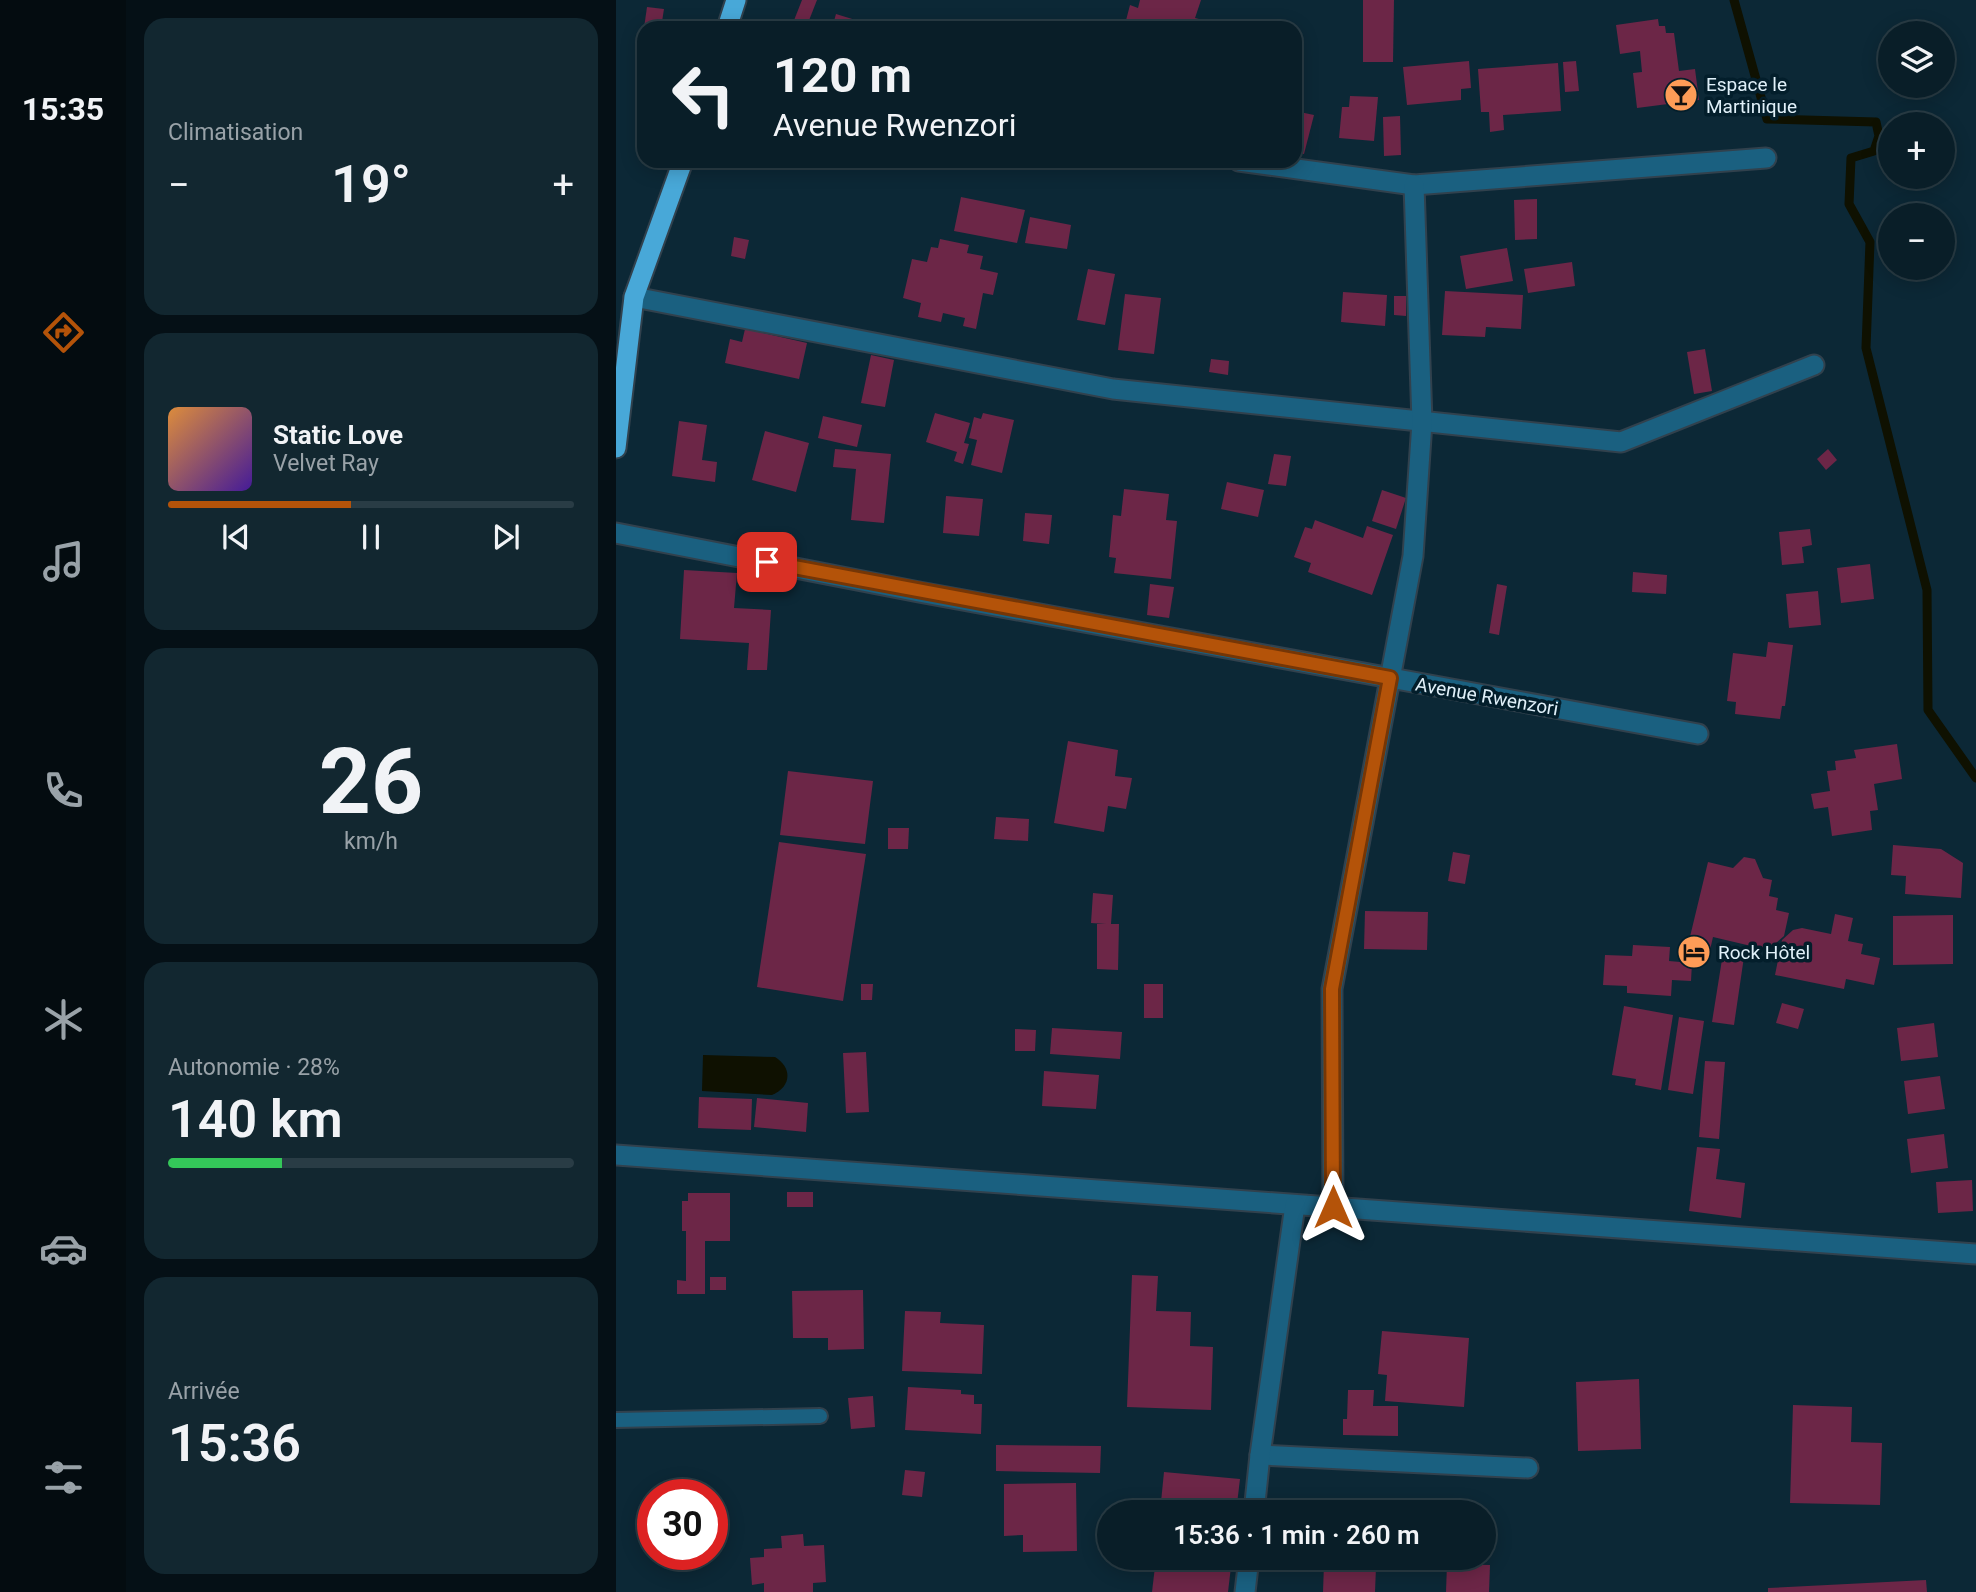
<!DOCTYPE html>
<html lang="fr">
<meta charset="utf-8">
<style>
:root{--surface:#091e28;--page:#122730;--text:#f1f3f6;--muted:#99a2a8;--line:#293c45;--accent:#b45309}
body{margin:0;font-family:Roboto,sans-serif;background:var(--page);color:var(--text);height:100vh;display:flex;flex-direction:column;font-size:26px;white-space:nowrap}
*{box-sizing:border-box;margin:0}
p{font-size:23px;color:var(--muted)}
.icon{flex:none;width:38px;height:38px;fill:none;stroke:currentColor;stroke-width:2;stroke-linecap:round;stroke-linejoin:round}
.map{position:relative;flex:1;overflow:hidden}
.sheet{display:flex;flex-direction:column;gap:18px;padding:18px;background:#051016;width:490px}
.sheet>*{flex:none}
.top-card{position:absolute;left:21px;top:21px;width:665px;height:147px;border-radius:21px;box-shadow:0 4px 18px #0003,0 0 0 2px var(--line);background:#091e28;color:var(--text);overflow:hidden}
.tools{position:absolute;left:1262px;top:21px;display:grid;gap:14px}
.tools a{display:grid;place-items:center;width:77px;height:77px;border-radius:50%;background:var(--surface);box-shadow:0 4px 18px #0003,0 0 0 2px var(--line);font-size:35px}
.speed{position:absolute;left:21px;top:1479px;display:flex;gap:14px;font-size:35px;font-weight:700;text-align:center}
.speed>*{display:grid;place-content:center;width:91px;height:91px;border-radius:50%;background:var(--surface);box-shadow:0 4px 18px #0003,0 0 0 2px var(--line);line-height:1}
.speed .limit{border:10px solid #d22;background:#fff;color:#111}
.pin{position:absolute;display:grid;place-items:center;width:60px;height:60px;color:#fff;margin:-30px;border-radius:14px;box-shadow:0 4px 10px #0006}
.me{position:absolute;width:77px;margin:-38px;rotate:0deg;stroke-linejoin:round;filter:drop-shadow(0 0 5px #0008)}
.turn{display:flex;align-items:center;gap:24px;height:147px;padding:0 21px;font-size:32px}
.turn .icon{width:91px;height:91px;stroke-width:2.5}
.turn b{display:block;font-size:49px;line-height:60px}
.big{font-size:52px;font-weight:600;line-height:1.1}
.sheet .widget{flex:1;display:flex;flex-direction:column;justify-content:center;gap:10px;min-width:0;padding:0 24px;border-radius:21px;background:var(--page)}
.sheet .dial{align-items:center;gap:0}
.dial b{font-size:91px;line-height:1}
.song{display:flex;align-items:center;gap:21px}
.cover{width:84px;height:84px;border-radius:10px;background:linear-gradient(135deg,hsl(30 70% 55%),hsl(260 70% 35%))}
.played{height:7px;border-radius:4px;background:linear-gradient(90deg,var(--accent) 45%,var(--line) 45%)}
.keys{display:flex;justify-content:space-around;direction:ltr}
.heat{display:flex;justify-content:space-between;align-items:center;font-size:38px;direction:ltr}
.charge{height:10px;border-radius:5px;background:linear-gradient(90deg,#34c759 28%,var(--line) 0)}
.trip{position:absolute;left:481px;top:1500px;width:399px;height:70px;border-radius:35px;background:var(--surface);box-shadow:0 4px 18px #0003,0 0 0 2px var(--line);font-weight:600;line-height:70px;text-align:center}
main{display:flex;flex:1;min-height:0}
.dock{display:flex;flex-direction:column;width:126px;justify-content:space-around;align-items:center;background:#040c10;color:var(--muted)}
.dock .icon{width:49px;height:49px}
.dock .selected{color:var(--accent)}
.dock b{font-size:32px;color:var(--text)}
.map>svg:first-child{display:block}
.water{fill:#0f1101}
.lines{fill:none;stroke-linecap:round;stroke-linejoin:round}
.stream{stroke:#0f1101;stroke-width:9}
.building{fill:#6c2647}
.service-casing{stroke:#31414d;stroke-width:18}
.minor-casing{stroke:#31414d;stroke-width:23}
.trunk-casing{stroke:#31414d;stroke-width:23}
.service{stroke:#1a6080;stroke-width:14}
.minor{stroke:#1a6080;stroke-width:19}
.trunk{stroke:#48a8d8;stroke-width:19}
.route-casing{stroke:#753606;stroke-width:18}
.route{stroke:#b45309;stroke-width:12}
.labels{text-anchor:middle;stroke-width:7;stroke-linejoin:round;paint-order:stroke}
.poi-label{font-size:19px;fill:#e0f0f9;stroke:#031e2b;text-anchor:start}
.street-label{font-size:19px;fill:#e0f0f9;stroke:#031e2b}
</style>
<main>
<nav class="dock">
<b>15:35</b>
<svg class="icon selected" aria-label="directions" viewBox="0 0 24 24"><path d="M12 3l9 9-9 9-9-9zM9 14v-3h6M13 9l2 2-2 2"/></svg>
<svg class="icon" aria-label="music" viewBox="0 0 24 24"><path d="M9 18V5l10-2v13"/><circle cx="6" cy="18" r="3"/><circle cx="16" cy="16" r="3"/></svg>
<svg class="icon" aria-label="phone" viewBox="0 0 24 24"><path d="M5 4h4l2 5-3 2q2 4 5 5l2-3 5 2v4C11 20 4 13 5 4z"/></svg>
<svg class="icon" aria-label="climate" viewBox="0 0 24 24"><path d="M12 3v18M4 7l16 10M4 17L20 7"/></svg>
<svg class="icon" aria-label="car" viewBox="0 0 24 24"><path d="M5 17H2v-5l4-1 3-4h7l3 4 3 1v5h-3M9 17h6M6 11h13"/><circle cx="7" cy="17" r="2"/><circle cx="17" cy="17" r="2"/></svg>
<svg class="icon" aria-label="filters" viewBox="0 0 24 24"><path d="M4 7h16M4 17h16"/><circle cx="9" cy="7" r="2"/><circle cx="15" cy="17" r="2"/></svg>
</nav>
<section class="sheet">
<div class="widget"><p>Climatisation</p>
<div class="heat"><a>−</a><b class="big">19°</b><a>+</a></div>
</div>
<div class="widget">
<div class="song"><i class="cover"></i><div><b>Static Love</b><p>Velvet Ray</p></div></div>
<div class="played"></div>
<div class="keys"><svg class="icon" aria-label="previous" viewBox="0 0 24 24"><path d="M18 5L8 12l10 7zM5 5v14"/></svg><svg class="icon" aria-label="pause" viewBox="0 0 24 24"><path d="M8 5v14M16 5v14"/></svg><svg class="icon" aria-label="next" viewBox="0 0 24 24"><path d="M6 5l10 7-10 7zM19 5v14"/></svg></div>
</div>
<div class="widget dial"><b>26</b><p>km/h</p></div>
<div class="widget"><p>Autonomie · 28%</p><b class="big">140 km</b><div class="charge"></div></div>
<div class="widget"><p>Arrivée</p><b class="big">15:36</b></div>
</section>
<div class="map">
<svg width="1360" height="1592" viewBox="0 0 1360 1592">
<rect width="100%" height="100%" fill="#0c2836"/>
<path class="water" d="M87 1055 159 1057C177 1068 175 1087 156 1095L86 1091Z"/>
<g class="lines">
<path class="stream" d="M1118 0 1151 119 1260 122 1263 136 1258 151 1235 158 1233 204 1254 242 1250 348 1311 590 1312 710 1360 778"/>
</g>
<g class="building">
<path d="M186 0H201L190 28H175Z"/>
<path d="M524 0H585L579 18 591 21 590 28H508L514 5 522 8Z"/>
<path d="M747 0H778L777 62H747Z"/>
<path d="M31 7 48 9 45 28H28Z"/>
<path d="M220 14 246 22 244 28H216Z"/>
<path d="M1042 19 1043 26H1049L1050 33H1058L1063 71 1079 69 1083 100 1021 108 1017 73 1026 72 1024 51 1004 54 1000 25Z"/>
<path d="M853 61 855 88 845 89V100L791 105 787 67Z"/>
<path d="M960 61 963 91 949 92 947 62Z"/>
<path d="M942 63 945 111 887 115 888 130 874 132 873 112H865L862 69Z"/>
<path d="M734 96 762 97 758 141 723 138 726 107H733Z"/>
<path d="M679 111 698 115 688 154 679 152Z"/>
<path d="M784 116 785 155 768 156 767 117Z"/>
<path d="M296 161H341L339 169 296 162Z"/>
<path d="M345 197 409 210 401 243 338 231Z"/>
<path d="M921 199V239L899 240 898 200Z"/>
<path d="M414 217 455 225 451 249 409 243Z"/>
<path d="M118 237 133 240 129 259 115 256Z"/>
<path d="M324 239 353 245 351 253 367 256 364 269 382 273 377 295 367 293 360 329 347 326 349 318 327 313 325 322 302 317 305 303 287 298 296 259 311 262 315 247 322 248Z"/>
<path d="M891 248 897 281 850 289 844 256Z"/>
<path d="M956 262 959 286 912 293 908 269Z"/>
<path d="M472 269 499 274 489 325 461 320Z"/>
<path d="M829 291 907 295 905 329 870 327 869 337 826 335Z"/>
<path d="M727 292 771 295 769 326 725 322Z"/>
<path d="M509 294 545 298 538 354 502 350Z"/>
<path d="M778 296H790V316L778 315Z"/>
<path d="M129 329 191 343 183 379 109 363 114 339 126 342Z"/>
<path d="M1089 349 1096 391 1078 394 1071 352Z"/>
<path d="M255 355 278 360 269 407 245 403Z"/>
<path d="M595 359 613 361 612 375 593 372Z"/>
<path d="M319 413 354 423 348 443 353 444 347 464 338 461 341 452 310 442Z"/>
<path d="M367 413 398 420 386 473 355 465 361 440 353 438 358 417 365 419Z"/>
<path d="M207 416 246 425 241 447 202 438Z"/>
<path d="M63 421 91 425 86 460 101 462 99 482 56 476Z"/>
<path d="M149 431 193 443 180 492 136 480Z"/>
<path d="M219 449 275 454 268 523 235 520 240 469 217 467Z"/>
<path d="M1212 449 1221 460 1210 470 1201 459Z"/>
<path d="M658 454 675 456 670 486 652 484Z"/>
<path d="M611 482 648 490 642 517 605 509Z"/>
<path d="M508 489 553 494 550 520 561 521 555 579 498 573 500 558 493 557 497 515 505 516Z"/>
<path d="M766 490 790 498 780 529 756 521Z"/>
<path d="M330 496 367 499 363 536 327 533Z"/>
<path d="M409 513 436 515 433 544 407 541Z"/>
<path d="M699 520 747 538 751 526 777 535 756 595 692 572 695 563 678 557 689 527 696 529Z"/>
<path d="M1194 529 1196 545 1186 547 1188 563 1166 565 1163 532Z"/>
<path d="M1254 564 1258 599 1225 603 1221 568Z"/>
<path d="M68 570 121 573 118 608 155 610 151 670H131L133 643 64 639Z"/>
<path d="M1017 572 1051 575 1050 594 1016 592Z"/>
<path d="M534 584 558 587 553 618 531 615Z"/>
<path d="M881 584 891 586 883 635 873 633Z"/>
<path d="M1202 591 1205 625 1173 628 1170 594Z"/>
<path d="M1152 642 1177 645 1169 706H1166L1164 719 1119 714 1120 702 1111 701 1117 653 1150 657Z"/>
<path d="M452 741 502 750 499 776 516 778 510 809 492 806 488 832 438 823Z"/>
<path d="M1281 744 1286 779 1258 784 1262 810 1254 811 1256 830 1216 836 1212 807 1198 809 1195 794 1214 791 1211 771 1220 770 1219 761 1240 758 1238 750Z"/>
<path d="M172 771 257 781 249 844 164 835Z"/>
<path d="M380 817 413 819 412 841 378 839Z"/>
<path d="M272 828H293L292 849H272Z"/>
<path d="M163 842 250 854 227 1001 141 987Z"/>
<path d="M1277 845 1325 849 1347 863 1345 898 1289 894 1290 876 1275 875Z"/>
<path d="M837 852 854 855 849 884 832 881Z"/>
<path d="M1128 857 1139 859 1147 878 1156 880 1153 896 1162 898 1160 910 1173 913 1168 936 1152 950 1097 937 1094 950 1072 945 1092 862 1117 868Z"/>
<path d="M477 893 497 895 495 924H503L502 970 481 969V924H490L475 923Z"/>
<path d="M749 911 812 912 811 950 748 949Z"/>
<path d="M1219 914 1237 918 1232 941 1247 944 1245 954 1264 958 1258 985 1230 979 1228 989 1159 975 1166 940 1177 930 1186 928 1215 934Z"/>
<path d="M1337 915V964L1277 965V916Z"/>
<path d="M1017 945 1054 947 1053 961 1076 963 1075 981 1056 980 1055 996 1011 993V986L987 985 989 955 1016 956Z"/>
<path d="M1108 947 1129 950 1118 1025 1096 1022Z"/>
<path d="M245 984H257L256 1000H245Z"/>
<rect x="528" y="984" width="19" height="34"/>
<path d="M1166 1003 1188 1009 1182 1029 1160 1023Z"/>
<path d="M1008 1006 1057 1015 1045 1090 1019 1085 1020 1079 996 1075Z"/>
<path d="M1063 1017 1088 1021 1077 1094 1052 1090Z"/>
<path d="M1318 1023 1322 1057 1285 1061 1281 1028Z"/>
<path d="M436 1028 506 1032 504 1059 434 1054Z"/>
<path d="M399 1029 420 1030 419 1051H399Z"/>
<path d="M250 1052 253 1112 230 1113 227 1053Z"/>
<path d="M1089 1061 1109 1062 1103 1139 1083 1137Z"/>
<path d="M428 1071 483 1075 480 1109 426 1106Z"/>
<path d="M1324 1076 1329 1109 1292 1114 1288 1081Z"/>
<path d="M83 1097 136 1099 135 1130 82 1128Z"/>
<path d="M141 1098 192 1103 190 1132 138 1127Z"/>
<path d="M1328 1134 1332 1168 1295 1173 1291 1139Z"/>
<path d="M1081 1147 1104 1149 1100 1179 1129 1183 1125 1218 1073 1211Z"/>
<path d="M1356 1180 1357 1211 1322 1213 1320 1182Z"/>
<rect x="171" y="1192" width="26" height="15"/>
<path d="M72 1193H114V1241H89V1294H61V1280L70 1281V1231H66V1201H72Z"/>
<path d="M516 1275 542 1276 540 1311 575 1312 574 1346 597 1347 595 1410 511 1407Z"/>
<rect x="94" y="1277" width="16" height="13"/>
<path d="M247 1290 248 1349 212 1350V1338H177L176 1291Z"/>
<path d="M289 1311 325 1312 324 1323 368 1325 366 1374 286 1371Z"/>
<path d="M766 1331 853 1338 848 1407 769 1401 771 1375 762 1374Z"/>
<path d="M1023 1379 1025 1449 962 1451 960 1382Z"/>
<path d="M292 1387 345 1390V1394L358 1395V1404H366L365 1434 289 1430Z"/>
<path d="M732 1390H758L757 1406H782V1436L727 1435V1419H731Z"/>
<path d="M257 1396 259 1427 235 1429 232 1398Z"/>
<path d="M1177 1405 1236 1407 1235 1442 1266 1443 1264 1505 1174 1503Z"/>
<path d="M380 1445 485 1446 484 1473 380 1471Z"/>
<path d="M289 1470 309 1472 306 1497 286 1495Z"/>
<path d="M548 1472 624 1479 620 1512H544Z"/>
<path d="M460 1483 461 1551 407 1552V1535L388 1536V1484Z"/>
<path d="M187 1534 188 1546 208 1545 210 1582 197 1583V1592H148V1583L136 1585 134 1558 148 1557V1549L166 1548 165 1536Z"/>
<path d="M540 1558H616L612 1592H536Z"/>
<path d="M708 1564 760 1567 759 1592H707Z"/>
<path d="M831 1564 874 1565 873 1592H830Z"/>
<path d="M1310 1580 1311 1592H1152V1588Z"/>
</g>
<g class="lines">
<defs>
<path id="service" d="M0 1420 204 1416"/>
<g id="minor">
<path d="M623 161 798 185 1150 158"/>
<path d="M18 297 497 389 1005 442 1198 365"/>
<path d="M0 533 303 592 1082 734"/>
<path d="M0 1155 1360 1254"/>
<path d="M717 1207 716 989 797 556 806 422 798 185"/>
<path d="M644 1455 912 1468"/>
<path d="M638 1512 644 1455 679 1205"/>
<path d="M629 1592 633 1558"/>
</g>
<g id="trunk">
<path d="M111 28 120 0"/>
<path d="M0 448 18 297 67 161"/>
</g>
</defs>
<use href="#service" class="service-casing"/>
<use href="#minor" class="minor-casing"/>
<use href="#trunk" class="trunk-casing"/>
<use href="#service" class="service"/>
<use href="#minor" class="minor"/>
<use href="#trunk" class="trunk"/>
</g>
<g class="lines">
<defs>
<path id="route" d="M151 562 774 678 716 989 717 1207"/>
</defs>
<use href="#route" class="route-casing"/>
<use href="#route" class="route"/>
</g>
<defs>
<symbol id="bar-disc" viewBox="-11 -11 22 22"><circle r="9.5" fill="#fe9c57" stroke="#031e2b"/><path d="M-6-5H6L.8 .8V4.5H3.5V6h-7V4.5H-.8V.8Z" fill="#111"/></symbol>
<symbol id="hotel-disc" viewBox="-11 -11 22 22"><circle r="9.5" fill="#fe9c57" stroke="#031e2b"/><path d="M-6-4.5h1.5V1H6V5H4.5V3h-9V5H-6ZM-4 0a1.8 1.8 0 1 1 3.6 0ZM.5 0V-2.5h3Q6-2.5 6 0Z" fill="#111"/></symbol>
</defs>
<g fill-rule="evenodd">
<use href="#bar-disc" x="1046" y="76" width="38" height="38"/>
<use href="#hotel-disc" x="1059" y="933" width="38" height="38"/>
</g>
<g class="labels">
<g class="poi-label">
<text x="1090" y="91">Espace le<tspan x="1090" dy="22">Martinique</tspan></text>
<text x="1102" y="959">Rock Hôtel</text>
</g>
<g class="street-label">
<text transform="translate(871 696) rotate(10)" y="7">Avenue Rwenzori</text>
</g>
</g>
</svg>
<div class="tools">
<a><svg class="icon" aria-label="layers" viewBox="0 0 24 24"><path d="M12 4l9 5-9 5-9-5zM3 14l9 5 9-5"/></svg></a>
<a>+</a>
<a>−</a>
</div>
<div class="speed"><div class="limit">30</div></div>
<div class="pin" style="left:151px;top:562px;background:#d93025"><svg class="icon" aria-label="arrive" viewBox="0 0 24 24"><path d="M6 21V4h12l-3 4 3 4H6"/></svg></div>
<svg class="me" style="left:717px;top:1207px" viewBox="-20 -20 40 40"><path d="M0-17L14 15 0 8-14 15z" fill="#b45309" stroke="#fff" stroke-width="4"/></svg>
<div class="trip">15:36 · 1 min · 260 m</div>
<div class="top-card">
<div class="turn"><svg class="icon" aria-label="left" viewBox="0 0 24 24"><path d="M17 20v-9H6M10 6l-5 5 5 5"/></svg><div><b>120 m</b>Avenue Rwenzori</div></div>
</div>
</div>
</main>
